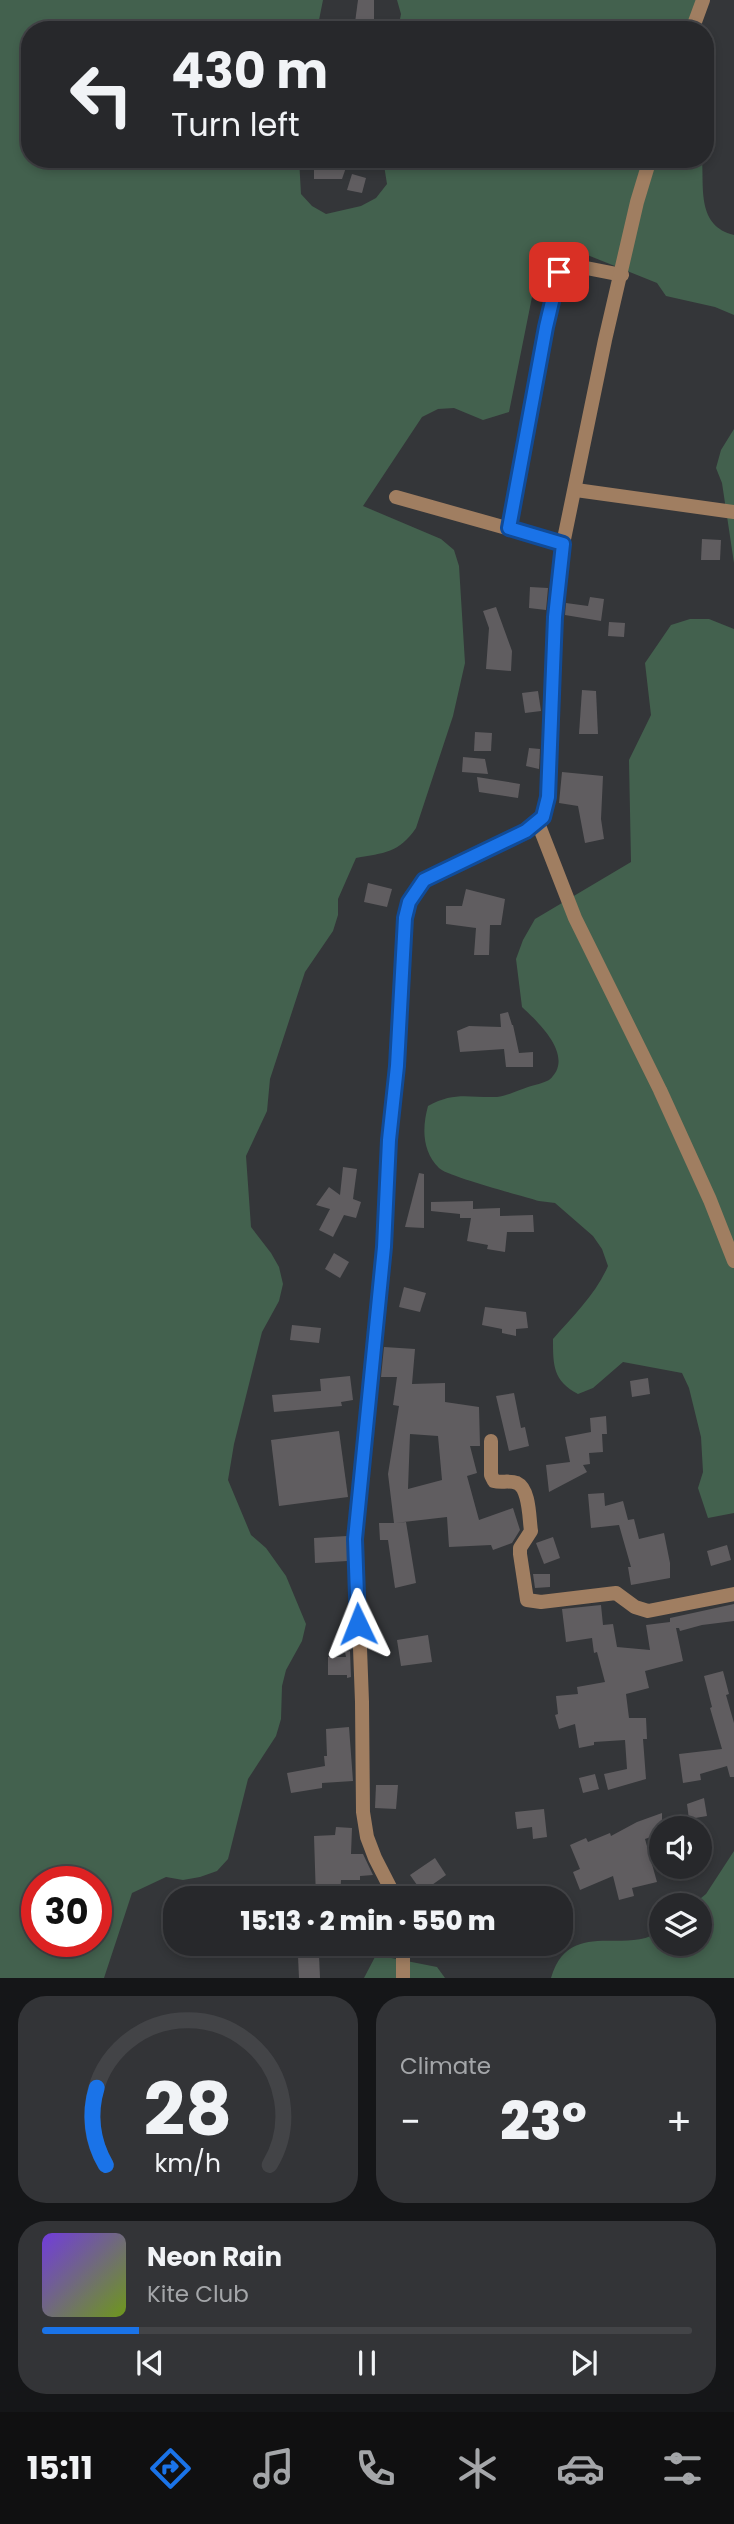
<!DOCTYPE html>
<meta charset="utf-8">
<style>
:root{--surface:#27282b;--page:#333437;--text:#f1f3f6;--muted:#a4a6a9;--line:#434447;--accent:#1a73e8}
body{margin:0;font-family:Poppins,sans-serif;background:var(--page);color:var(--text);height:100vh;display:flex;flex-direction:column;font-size:26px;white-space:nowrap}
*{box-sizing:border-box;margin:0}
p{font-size:23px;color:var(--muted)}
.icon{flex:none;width:38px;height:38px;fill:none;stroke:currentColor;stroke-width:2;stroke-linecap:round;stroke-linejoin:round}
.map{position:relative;height:1978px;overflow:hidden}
.details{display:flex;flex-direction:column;gap:18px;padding:18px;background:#151618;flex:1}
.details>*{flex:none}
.banner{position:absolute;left:21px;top:21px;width:693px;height:147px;border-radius:28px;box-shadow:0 4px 10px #0003,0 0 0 2px var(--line);background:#27282b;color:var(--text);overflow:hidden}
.controls{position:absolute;left:649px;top:1816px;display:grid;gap:14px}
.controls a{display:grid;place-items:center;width:63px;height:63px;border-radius:50%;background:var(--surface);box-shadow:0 4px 10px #0003,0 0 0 2px var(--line);font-size:35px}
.speed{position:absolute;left:21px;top:1866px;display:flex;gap:14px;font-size:35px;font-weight:700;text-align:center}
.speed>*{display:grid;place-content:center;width:91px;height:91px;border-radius:50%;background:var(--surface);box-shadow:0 4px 10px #0003,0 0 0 2px var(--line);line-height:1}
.speed .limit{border:10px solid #d22;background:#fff;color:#111}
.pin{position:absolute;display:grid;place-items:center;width:60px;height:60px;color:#fff;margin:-30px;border-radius:14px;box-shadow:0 4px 10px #0006}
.me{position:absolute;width:77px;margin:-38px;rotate:358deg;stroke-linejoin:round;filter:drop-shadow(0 0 5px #0008)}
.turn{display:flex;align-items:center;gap:24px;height:147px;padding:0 35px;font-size:32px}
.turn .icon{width:91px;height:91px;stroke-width:2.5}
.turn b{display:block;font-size:49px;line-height:60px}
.big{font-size:52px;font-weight:800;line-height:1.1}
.details .widget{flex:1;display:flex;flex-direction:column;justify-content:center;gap:10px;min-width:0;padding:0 24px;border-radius:28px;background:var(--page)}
.details .dial{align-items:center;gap:0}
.dial svg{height:182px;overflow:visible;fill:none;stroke:var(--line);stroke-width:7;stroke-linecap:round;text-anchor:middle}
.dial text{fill:var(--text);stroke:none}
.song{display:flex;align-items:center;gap:21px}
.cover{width:84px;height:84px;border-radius:10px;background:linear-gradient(135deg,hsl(260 70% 55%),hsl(80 70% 35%))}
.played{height:7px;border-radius:4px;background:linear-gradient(90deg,var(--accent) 15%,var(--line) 15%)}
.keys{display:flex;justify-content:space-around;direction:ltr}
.heat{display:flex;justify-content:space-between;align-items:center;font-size:38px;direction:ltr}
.details .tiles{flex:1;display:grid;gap:18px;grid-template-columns:1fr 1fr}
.widget:last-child{grid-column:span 2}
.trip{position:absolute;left:163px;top:1886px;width:410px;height:70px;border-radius:28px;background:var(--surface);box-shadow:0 4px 10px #0003,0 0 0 2px var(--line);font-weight:800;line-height:70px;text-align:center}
.menu{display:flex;height:112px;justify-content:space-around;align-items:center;background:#101011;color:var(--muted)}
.menu .icon{width:49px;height:49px}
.menu .on{color:var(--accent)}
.menu b{font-size:32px;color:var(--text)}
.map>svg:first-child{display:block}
.green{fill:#43614e;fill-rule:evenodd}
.building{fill:#605d60;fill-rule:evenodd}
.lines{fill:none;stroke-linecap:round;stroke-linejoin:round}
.minor{stroke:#a07e61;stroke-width:14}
.route-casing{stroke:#114b97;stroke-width:18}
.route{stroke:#1a73e8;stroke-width:12}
</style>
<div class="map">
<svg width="734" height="1978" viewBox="0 0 734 1978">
<rect width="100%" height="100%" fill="#343639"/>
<g class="green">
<path d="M0 0H323L317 30H30V159H299L301 194 312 206 326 214 361 206 376 198 387 184 383 159H702C704 189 697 226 734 235V315L715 307 666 296 657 283 565 246 550 250 539 262 509 412 483 420 454 408 438 409 422 417 363 506 441 539 454 550 459 566 465 663 453 716 416 828C399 853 384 853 356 858L338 899V915L333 931 305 972 270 1079 267 1111 246 1156 251 1227 271 1253 279 1267 283 1284 279 1301 262 1332 234 1444 228 1480 251 1535 266 1548 286 1576 306 1624 302 1641 286 1670 282 1686 281 1719 276 1736 248 1779 228 1859 217 1871 200 1877 183 1880 166 1877 132 1893 104 1978H0ZM37 1881H96V1941H37Z"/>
<path d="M397 0H707L701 13V30H398L401 14Z"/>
<path d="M705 50 713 77 705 129Z"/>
<path d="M734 429V563L722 483 716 468 721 450Z"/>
<path d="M690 619H709L734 629V1513L708 1518 698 1488 703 1472 701 1437 689 1388 682 1373 623 1362 593 1388 578 1394C553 1381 553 1365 553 1339 573 1316 596 1294 608 1266L602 1249 593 1236 555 1203 539 1201C523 1196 446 1176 439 1168 422 1151 422 1128 428 1106 455 1091 469 1098 497 1097 507 1096 519 1090 528 1087 534 1085 544 1083 549 1080 576 1057 539 1023 522 1007L516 959 523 940 535 919 631 862 629 760 651 715 645 663 671 625Z"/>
<path d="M734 1851V1978H551C569 1916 628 1957 661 1930L662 1944H700V1906H691L706 1894Z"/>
<path d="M376 1955 437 1967 445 1978H364Z"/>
</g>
<g class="building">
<path d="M358 0H374V30H354Z"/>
<path d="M314 159H349L342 179H314Z"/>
<path d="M352 174 366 178 362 193 347 190Z"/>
<path d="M702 539 721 540 720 560H701Z"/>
<path d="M530 587 548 588 546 610 529 608Z"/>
<path d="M590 597 604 599 601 621 565 615 566 603 588 606Z"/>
<path d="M496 607 512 651 511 671 486 669 489 628 483 611Z"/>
<path d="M609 622 625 623 624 637 608 636Z"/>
<path d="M582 690 596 691 598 734H579Z"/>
<path d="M538 691 541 711 525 713 522 693Z"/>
<path d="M475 732 492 733 491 751H474Z"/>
<path d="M529 748 540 749 539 769 526 766Z"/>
<path d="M463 757 485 759 488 774 462 772Z"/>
<path d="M562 772 603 776 601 819 604 839 585 843 578 806 559 803Z"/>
<path d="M477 777 520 784 518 798 479 792Z"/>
<path d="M368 883 392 889 387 907 364 902Z"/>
<path d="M466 889 505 899 501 925H490L489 955H474L476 928 446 924V906H462Z"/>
<path d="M508 1012 512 1025H513L519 1053 533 1052V1067H506L504 1049 460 1052 457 1031 469 1026 501 1027 500 1014Z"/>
<path d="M343 1167 357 1169 353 1199 361 1202 356 1218 344 1215 333 1237 319 1230 330 1209 316 1205 329 1187 340 1195Z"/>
<path d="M419 1173 424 1174V1228L405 1227Z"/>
<path d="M473 1201V1209L500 1208V1216L533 1215 534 1232H507L505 1252 487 1249 488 1245 467 1241 471 1218H460V1214L431 1211V1202Z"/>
<path d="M334 1253 349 1262 340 1278 325 1269Z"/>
<path d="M404 1287 426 1293 420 1312 399 1307Z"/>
<path d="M485 1307 526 1312 528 1328 516 1329V1336L502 1333V1329L482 1325Z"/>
<path d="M292 1325 321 1328 319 1343 290 1340Z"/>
<path d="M384 1347 415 1349 412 1384 445 1383V1402L479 1407 480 1446H470L477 1473 467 1476 479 1520 513 1508 520 1530 512 1543 493 1550 491 1545 449 1547 447 1517 395 1523 406 1522 416 1583 395 1588 388 1540H380L379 1523H394L388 1474 399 1406 393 1405 397 1377H381ZM410 1434 438 1436 442 1480 408 1489Z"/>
<path d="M350 1376 353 1400 341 1402 342 1406 274 1412 272 1395 321 1391 320 1379Z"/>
<path d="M648 1378 650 1394 632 1397 630 1381Z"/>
<path d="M514 1393 521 1428 525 1427 529 1446 509 1451 496 1396Z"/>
<path d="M606 1416 607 1434H602L603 1452 589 1453 590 1464 583 1465 587 1472 549 1492 546 1465 570 1462 565 1437 591 1432 590 1418Z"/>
<path d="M339 1431 348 1497 279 1506 271 1440Z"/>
<path d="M604 1493 605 1506 623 1501 628 1520 634 1519 639 1539 664 1533 670 1563V1578L631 1585 628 1567H631L619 1525 591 1528 588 1494Z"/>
<path d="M347 1536V1561L315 1563 314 1538Z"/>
<path d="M553 1537 560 1558 544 1564 536 1543Z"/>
<path d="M727 1545 731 1560 711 1566 707 1551Z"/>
<path d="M533 1574H550V1587L535 1588Z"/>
<path d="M734 1604V1621L702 1625 680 1631 679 1628H676L683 1661 645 1671 649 1688 626 1694 629 1718H646L647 1739H643L646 1779 608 1790 604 1774 627 1769 625 1740 594 1742V1745L579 1748 575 1724 559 1729 555 1715 558 1714 556 1696 578 1694 577 1687 605 1682 597 1652 594 1653 592 1638 566 1642 562 1609 601 1605 603 1625 613 1624 617 1647 650 1650 646 1625 670 1622V1618Z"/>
<path d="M428 1635 432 1662 401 1666 397 1640Z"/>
<path d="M350 1651 351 1677 347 1678V1675H328V1657H346L345 1652Z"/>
<path d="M723 1671 729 1694 726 1695 734 1723V1777H730L727 1766 700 1774 701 1780 683 1783 679 1754 722 1749 710 1708 712 1707 704 1676Z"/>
<path d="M349 1727 353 1781 322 1783V1788L291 1793 287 1773 325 1766 324 1756H327L326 1729Z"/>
<path d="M595 1774 599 1789 583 1793 579 1778Z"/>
<path d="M376 1785H398L396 1809 375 1808Z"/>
<path d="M704 1798 707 1816 689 1819 687 1804Z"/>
<path d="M544 1809 547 1837 533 1839 532 1827 517 1829 515 1812Z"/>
<path d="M662 1813V1833L645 1839 657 1882 632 1888 634 1896 619 1900 613 1876 580 1890 573 1872 580 1869 570 1845 586 1838 588 1842 610 1833 611 1836 637 1822Z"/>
<path d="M336 1827 352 1828 351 1854H363L373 1875 360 1876V1880H341L340 1899H316L314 1836 335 1835Z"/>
<path d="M435 1858 446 1875 422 1892 410 1875Z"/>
<path d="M319 1955 320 1978H299L298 1956Z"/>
</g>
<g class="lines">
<g class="minor">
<path d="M692 30 703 0"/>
<path d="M576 490 734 512"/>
<path d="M396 497 563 544"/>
<path d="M509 528 546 327 559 272 565 266 571 265 622 275"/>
<path d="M538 823 575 918 660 1090 710 1200 734 1261"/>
<path d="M491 1441V1475L494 1481C501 1483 510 1480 517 1483 530 1489 529 1519 531 1531L520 1548V1554L527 1600 541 1602 616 1593 635 1607 648 1611 734 1594"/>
<path d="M396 1899 375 1858 367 1837 363 1812 362 1702 356 1540 384 1247 389 1140 397 1066 406 918 409 902 424 880 526 831 543 817 548 797 555 617 563 544 605 340 637 202 650 159"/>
<path d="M403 1944V1978"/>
</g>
</g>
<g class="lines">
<defs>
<path id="route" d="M358 1624 355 1539 384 1247 389 1140 397 1066 405 918 409 902 424 880 526 831 543 817 548 797 555 617 563 544 509 528 546 327 559 272"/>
</defs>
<use href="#route" class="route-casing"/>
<use href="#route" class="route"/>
</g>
</svg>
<div class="controls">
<a><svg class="icon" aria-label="sound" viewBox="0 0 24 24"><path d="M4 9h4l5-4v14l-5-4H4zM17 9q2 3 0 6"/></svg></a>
<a><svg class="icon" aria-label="layers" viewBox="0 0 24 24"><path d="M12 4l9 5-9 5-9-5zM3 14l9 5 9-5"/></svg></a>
</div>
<div class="speed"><div class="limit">30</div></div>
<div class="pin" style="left:559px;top:272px;background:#d93025"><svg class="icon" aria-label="arrive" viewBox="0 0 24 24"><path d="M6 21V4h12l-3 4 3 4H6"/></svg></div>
<svg class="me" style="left:358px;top:1624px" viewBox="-20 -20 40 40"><path d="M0-17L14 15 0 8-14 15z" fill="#1a73e8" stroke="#fff" stroke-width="4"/></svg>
<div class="trip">15:13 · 2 min · 550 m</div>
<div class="banner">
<div class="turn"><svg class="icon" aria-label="left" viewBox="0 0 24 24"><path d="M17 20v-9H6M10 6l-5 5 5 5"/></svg><div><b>430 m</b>Turn left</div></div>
</div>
</div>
<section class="details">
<div class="tiles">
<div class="widget dial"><svg viewBox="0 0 100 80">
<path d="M14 69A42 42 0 1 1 86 69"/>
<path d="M14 69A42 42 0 0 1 10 35" stroke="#1a73e8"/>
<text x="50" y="56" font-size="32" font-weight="700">28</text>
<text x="50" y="72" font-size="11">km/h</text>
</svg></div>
<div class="widget"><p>Climate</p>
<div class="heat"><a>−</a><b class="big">23°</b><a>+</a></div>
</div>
<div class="widget">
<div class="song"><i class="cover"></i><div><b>Neon Rain</b><p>Kite Club</p></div></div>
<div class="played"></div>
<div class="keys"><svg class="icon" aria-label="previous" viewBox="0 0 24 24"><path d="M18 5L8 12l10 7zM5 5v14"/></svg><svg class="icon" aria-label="pause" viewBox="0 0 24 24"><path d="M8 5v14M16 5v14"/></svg><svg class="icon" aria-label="next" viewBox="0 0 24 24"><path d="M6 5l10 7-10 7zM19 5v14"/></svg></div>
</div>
</div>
</section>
<nav class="menu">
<b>15:11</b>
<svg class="icon on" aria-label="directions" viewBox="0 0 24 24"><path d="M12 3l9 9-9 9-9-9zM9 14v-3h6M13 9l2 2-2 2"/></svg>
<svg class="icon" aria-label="music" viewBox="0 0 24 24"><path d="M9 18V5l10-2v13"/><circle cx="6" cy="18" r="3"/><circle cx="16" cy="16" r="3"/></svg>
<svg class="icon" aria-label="phone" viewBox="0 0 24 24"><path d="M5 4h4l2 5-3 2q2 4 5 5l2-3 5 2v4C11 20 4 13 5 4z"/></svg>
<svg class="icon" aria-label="climate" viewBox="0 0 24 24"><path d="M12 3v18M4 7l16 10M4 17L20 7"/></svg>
<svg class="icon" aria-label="car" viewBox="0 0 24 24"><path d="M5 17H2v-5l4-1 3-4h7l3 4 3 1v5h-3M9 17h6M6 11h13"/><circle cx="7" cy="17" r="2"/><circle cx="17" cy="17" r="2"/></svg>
<svg class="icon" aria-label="filters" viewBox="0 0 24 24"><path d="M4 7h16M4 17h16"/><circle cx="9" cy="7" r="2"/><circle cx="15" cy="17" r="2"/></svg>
</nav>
